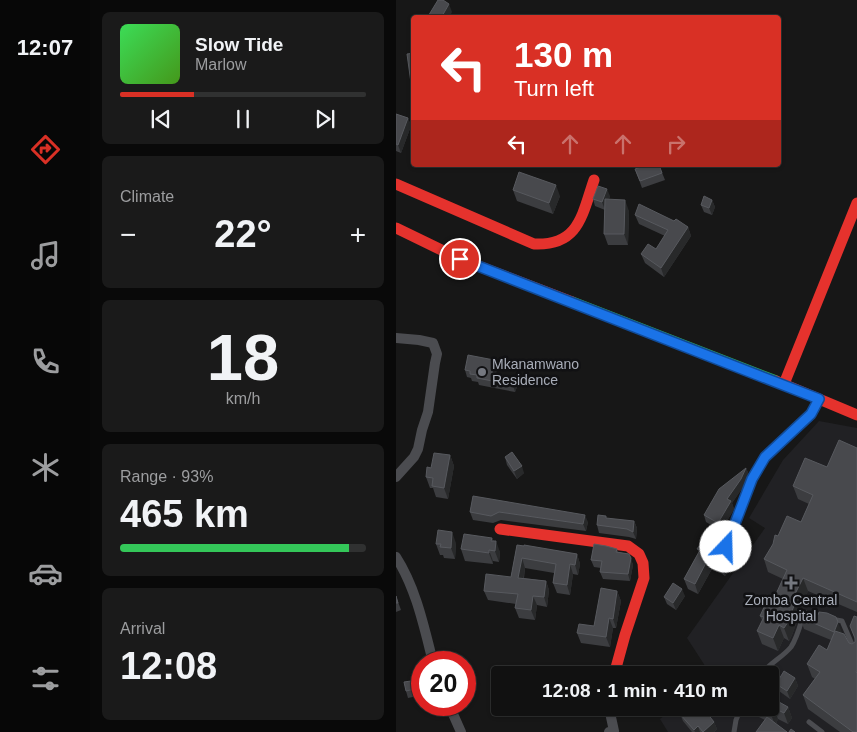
<!DOCTYPE html>
<meta charset="utf-8">
<style>
:root{--surface:#111;--page:#1a1a1a;--text:#f1f3f6;--muted:#9c9d9f;--line:#303131;--accent:#d93025}
body{margin:0;font-family:Helvetica,sans-serif;background:var(--page);color:var(--text);height:100vh;display:flex;flex-direction:column;font-size:19px;white-space:nowrap}
*{box-sizing:border-box;margin:0}
p{font-size:16px;color:var(--muted)}
.icon{flex:none;width:28px;height:28px;fill:none;stroke:currentColor;stroke-width:2;stroke-linecap:round;stroke-linejoin:round}
.map{position:relative;flex:1;overflow:hidden}
.sheet{display:flex;flex-direction:column;gap:12px;padding:12px;background:#090909;width:306px}
.sheet>*{flex:none}
.guide{position:absolute;left:15px;top:15px;width:370px;height:152px;border-radius:5px;box-shadow:0 1px 4px #0004,0 0 0 1px var(--line);background:#d93025;color:#fff;overflow:hidden}
.speed{position:absolute;left:15px;top:651px;display:flex;gap:10px;font-size:25px;font-weight:700;text-align:center}
.speed>*{display:grid;place-content:center;width:65px;height:65px;border-radius:50%;background:var(--surface);box-shadow:0 1px 4px #0004,0 0 0 1px var(--line);line-height:1}
.speed .limit{border:8px solid #d22;background:#fff;color:#111}
.pin{position:absolute;display:grid;place-items:center;width:42px;height:42px;color:#fff;margin:-21px;border:2px solid #fff;border-radius:50%;box-shadow:0 1px 5px #0007}
.me{position:absolute;width:55px;margin:-28px;rotate:21deg;stroke-linejoin:round;filter:drop-shadow(0 0 4px #0008)}
.turn{display:flex;align-items:center;gap:18px;height:105px;padding:0 20px;font-size:22px}
.turn .icon{width:65px;height:65px;stroke-width:2.5}
.turn b{display:block;font-size:35px;line-height:42px}
.lanes{display:flex;align-items:center;height:48px;padding:0 20px;background:#0003;justify-content:center;gap:25px;direction:ltr}
.lanes .off{opacity:.35}
.big{font-size:38px;font-weight:700;line-height:1.1}
.sheet .widget{flex:1;display:flex;flex-direction:column;justify-content:center;gap:8px;min-width:0;padding:0 18px;border-radius:8px;background:var(--page)}
.sheet .dial{align-items:center;gap:0}
.dial b{font-size:65px;line-height:1}
.song{display:flex;align-items:center;gap:15px}
.cover{width:60px;height:60px;border-radius:8px;background:linear-gradient(135deg,hsl(130 70% 55%),hsl(100 70% 35%))}
.played{height:5px;border-radius:2px;background:linear-gradient(90deg,var(--accent) 30%,var(--line) 30%)}
.keys{display:flex;justify-content:space-around;direction:ltr}
.heat{display:flex;justify-content:space-between;align-items:center;font-size:28px;direction:ltr}
.charge{height:8px;border-radius:4px;background:linear-gradient(90deg,#34c759 93%,var(--line) 0)}
.trip{position:absolute;left:95px;top:666px;width:288px;height:50px;border-radius:5px;background:var(--surface);box-shadow:0 1px 4px #0004,0 0 0 1px var(--line);font-weight:700;line-height:50px;text-align:center}
main{display:flex;flex:1;min-height:0}
.dock{display:flex;flex-direction:column;width:90px;justify-content:space-around;align-items:center;background:#070707;color:var(--muted)}
.dock .icon{width:35px;height:35px}
.dock .active{color:var(--accent)}
.dock b{font-size:22px;color:var(--text)}
.map>svg:first-child{display:block}
.built{fill:#212124}
.lines{fill:none;stroke-linecap:round;stroke-linejoin:round}
.lane{stroke:#4b4c50;stroke-width:5}
.street{stroke:#4b4c50;stroke-width:10}
.fast{stroke:#30b455;stroke-width:11}
.jam{stroke:#e5322d;stroke-width:11}
.wall{fill:#3c3d40}
.shaded-wall{fill:#28292a}
.building{fill:#48494d;stroke:#57595e}
.route-casing{stroke:#114b97;stroke-width:12}
.route{stroke:#1a73e8;stroke-width:9}
.poi-dot{fill:#757880;stroke:#111113;stroke-width:2}
.labels{text-anchor:middle;stroke-width:5;stroke-linejoin:round;paint-order:stroke}
.poi-label{font-size:14px;fill:#a8adb8;stroke:#111113;text-anchor:start}
</style>
<main>
<nav class="dock">
<b>12:07</b>
<svg class="icon active" aria-label="directions" viewBox="0 0 24 24"><path d="M12 3l9 9-9 9-9-9zM9 14v-3h6M13 9l2 2-2 2"/></svg>
<svg class="icon" aria-label="music" viewBox="0 0 24 24"><path d="M9 18V5l10-2v13"/><circle cx="6" cy="18" r="3"/><circle cx="16" cy="16" r="3"/></svg>
<svg class="icon" aria-label="phone" viewBox="0 0 24 24"><path d="M5 4h4l2 5-3 2q2 4 5 5l2-3 5 2v4C11 20 4 13 5 4z"/></svg>
<svg class="icon" aria-label="climate" viewBox="0 0 24 24"><path d="M12 3v18M4 7l16 10M4 17L20 7"/></svg>
<svg class="icon" aria-label="car" viewBox="0 0 24 24"><path d="M5 17H2v-5l4-1 3-4h7l3 4 3 1v5h-3M9 17h6M6 11h13"/><circle cx="7" cy="17" r="2"/><circle cx="17" cy="17" r="2"/></svg>
<svg class="icon" aria-label="filters" viewBox="0 0 24 24"><path d="M4 7h16M4 17h16"/><circle cx="9" cy="7" r="2"/><circle cx="15" cy="17" r="2"/></svg>
</nav>
<section class="sheet">
<div class="widget">
<div class="song"><i class="cover"></i><div><b>Slow Tide</b><p>Marlow</p></div></div>
<div class="played"></div>
<div class="keys"><svg class="icon" aria-label="previous" viewBox="0 0 24 24"><path d="M18 5L8 12l10 7zM5 5v14"/></svg><svg class="icon" aria-label="pause" viewBox="0 0 24 24"><path d="M8 5v14M16 5v14"/></svg><svg class="icon" aria-label="next" viewBox="0 0 24 24"><path d="M6 5l10 7-10 7zM19 5v14"/></svg></div>
</div>
<div class="widget"><p>Climate</p>
<div class="heat"><a>−</a><b class="big">22°</b><a>+</a></div>
</div>
<div class="widget dial"><b>18</b><p>km/h</p></div>
<div class="widget"><p>Range · 93%</p><b class="big">465 km</b><div class="charge"></div></div>
<div class="widget"><p>Arrival</p><b class="big">12:08</b></div>
</section>
<div class="map">
<svg width="461" height="732" viewBox="0 0 461 732">
<rect width="100%" height="100%" fill="#171717"/>
<path class="built" d="M423 421 461 428V732H272L264 719 278 708H374V675H315L291 638 369 528 353 518 387 460Z"/>
<g class="lines">
<g class="lane">
<path d="M330 547C341 519 350 481 369 458 386 437 408 428 421 401"/>
<path d="M435 619 446 621 458 649"/>
<path d="M365 675C373 663 386 658 395 647 401 638 404 626 407 616"/>
<path d="M413 722 426 732"/>
<path d="M338 732 340 720 345 708"/>
</g>
<g class="street">
<path d="M0 338 23 340 37 343 41 354 39 363 32 412 26 430 22 449 18 457 0 477"/>
<path d="M0 557C20 588 28 627 37 662"/>
<path d="M53 705 65 732"/>
<path d="M213 732 218 731 213 708"/>
</g>
<path class="fast" d="M176 302 380 381"/>
<g class="jam">
<path d="M0 184 138 244C183 246 186 215 198 180"/>
<path d="M0 228 64 259 176 302"/>
<path d="M380 381 461 415"/>
<path d="M388 384 461 203"/>
<path d="M104 529 232 546 243 554 247 563 248 578 229 635 218 675"/>
</g>
</g>
<g class="wall">
<path d="M18 53 17 90 15 83Z"/>
<path d="M0 114 12 118 15 126 5 153 0 151Z"/>
<path d="M263 165 269 180 246 188 239 169Z"/>
<path d="M117 190 164 196 157 214 121 201Z"/>
<path d="M214 196 213 199 233 211 232 245H212L208 234 209 210 199 206 197 199Z"/>
<path d="M316 200 319 207 316 215 308 212 305 205Z"/>
<path d="M239 215 278 221 292 227 295 236 268 277 249 263 245 254 260 249 269 236 243 224Z"/>
<path d="M101 367 100 374 121 387 119 392 83 385 82 382 76 381 75 378 71 377 69 370Z"/>
<path d="M461 448V612L412 591 402 612 403 616 396 635 393 641 388 638 382 651 366 644 361 631 366 620 364 616 374 607 387 579 372 572 368 559 382 536 405 522 413 504 402 499 397 486 431 467Z"/>
<path d="M54 455 58 466 52 499 40 497 37 488H34L30 477 35 468Z"/>
<path d="M109 457 128 473 121 479 111 465Z"/>
<path d="M350 468 353 475 347 487 336 503 338 509 325 531 310 522 308 515Z"/>
<path d="M77 496 192 522 190 531 105 520 97 523 77 520 74 512Z"/>
<path d="M211 519 238 521 241 528 240 539 233 537 203 533 201 525Z"/>
<path d="M96 538 104 552 103 562 97 561V564L69 561 65 549Z"/>
<path d="M60 543 59 559 48 558 47 555H44L40 544Z"/>
<path d="M121 545 181 554 184 564 182 575 177 574 174 595 161 593 157 583 158 573 129 568 128 578 150 581 153 590 151 607 141 605 139 620 123 618 119 608 120 604 92 600 88 591 115 577Z"/>
<path d="M221 549 222 552 233 554 237 565 234 581 207 579 204 572 205 568 198 567 195 560Z"/>
<path d="M301 549 339 561 329 576 317 567 302 594 292 589 288 579 303 552Z"/>
<path d="M221 591 225 601 220 628H217L214 647 185 643 181 633 198 626Z"/>
<path d="M0 596 5 610 0 612Z"/>
<path d="M289 596 280 610 271 604 268 597Z"/>
<path d="M404 617 446 633 453 643 456 644 459 642V640L454 626 461 617V732H444L412 709 407 695 419 679 416 677 411 664 431 650 435 640 408 629Z"/>
<path d="M399 678 402 686 394 699 383 691 380 684Z"/>
<path d="M24 687 26 695 12 698 10 691Z"/>
<path d="M392 707 396 718 392 724 382 719 380 724 369 720 357 714 355 708Z"/>
<path d="M287 708 303 709 313 717 318 722 321 729 318 732H296L287 721 284 714 288 710Z"/>
</g>
<g class="shaded-wall">
<path d="M53 4 56 12 53 18H45Z"/>
<path d="M12 118 15 126 5 153 2 145Z"/>
<path d="M160 185 164 196 157 214 153 203Z"/>
<path d="M211 189 214 196 209 210 206 202Z"/>
<path d="M229 200 233 211 232 245 228 234Z"/>
<path d="M316 200 319 207 316 215 313 208Z"/>
<path d="M292 227 295 236 268 277 265 268Z"/>
<path d="M98 360 101 367 98 380 96 373Z"/>
<path d="M118 379 121 387 119 392 117 385Z"/>
<path d="M54 455 58 466 52 499 48 488Z"/>
<path d="M126 466 128 473 121 479 118 471Z"/>
<path d="M350 468 353 475 347 487 336 503 338 509 325 531 322 523 331 499Z"/>
<path d="M189 515 192 522 190 531 187 524Z"/>
<path d="M238 521 241 528 240 539 237 532Z"/>
<path d="M56 532 60 543 59 559 55 548Z"/>
<path d="M96 538 99 547 100 541 104 552 103 562 95 541Z"/>
<path d="M93 550 97 561V564L93 553Z"/>
<path d="M336 551 339 561 329 576 325 566Z"/>
<path d="M181 554 184 564 182 575 179 565Z"/>
<path d="M313 557 317 567 302 594 299 584Z"/>
<path d="M126 558 129 568 126 587 122 578Z"/>
<path d="M235 558 237 565 234 581 232 574Z"/>
<path d="M174 564 177 574 174 595 171 585Z"/>
<path d="M407 578 412 591 402 612 403 616 396 635 393 641 388 628 395 602Z"/>
<path d="M150 581 153 590 151 607 148 597Z"/>
<path d="M286 589 289 596 280 610 277 603Z"/>
<path d="M221 591 225 601 220 628 217 619Z"/>
<path d="M137 596 141 605 139 620 135 610Z"/>
<path d="M213 618 217 628 214 647 210 637Z"/>
<path d="M442 622 446 633 442 643 438 632Z"/>
<path d="M383 625 388 638 382 651 377 638Z"/>
<path d="M399 678 402 686 394 699 391 691Z"/>
<path d="M392 707 396 718 392 724 388 713Z"/>
<path d="M378 708 382 719 379 726 375 714Z"/>
<path d="M318 722 321 729 318 732H307Z"/>
<path d="M302 726 304 732H299L298 730Z"/>
</g>
<g class="building">
<path d="M42 0H47L53 4 45 18H31Z"/>
<path d="M18 53V82L15 83 11 54Z"/>
<path d="M0 114 12 118 2 145 0 144Z"/>
<path d="M251 165H263L266 173 244 181 239 169Z"/>
<path d="M123 172 160 185 153 203 117 190Z"/>
<path d="M202 186 211 189 206 202 197 199Z"/>
<path d="M308 196 316 200 313 208 305 205Z"/>
<path d="M209 199 229 200 228 234H208Z"/>
<path d="M243 204 278 221 280 219 292 227 265 268 245 254 252 244 260 249 272 230 239 215Z"/>
<path d="M72 355 98 360 96 373 118 379 117 385 81 378V375L74 374V371L69 370Z"/>
<path d="M443 440 461 448V602L407 578 395 602 399 603 392 622 388 628 383 625 377 638 361 631 368 617 364 616 369 605 374 607 391 570 368 559 377 544 379 535 382 536 391 516 405 522 417 495 397 486 409 458 431 467Z"/>
<path d="M116 452 126 466 118 471 109 457Z"/>
<path d="M38 453 54 455 48 488 36 486 37 478 30 477 31 467 35 468Z"/>
<path d="M350 468 345 479 331 499 335 501 322 523 308 515 323 489Z"/>
<path d="M77 496 189 515 187 524 103 512 95 516 74 512Z"/>
<path d="M202 515 210 516V518L238 521 237 532 231 529 201 525Z"/>
<path d="M42 530 56 532 55 548 44 547 45 544H40Z"/>
<path d="M68 534 96 538 95 541H100L99 551 93 550V553L65 549Z"/>
<path d="M309 537 322 547 325 544 336 551 325 566 313 557 299 584 288 579 304 550 301 549Z"/>
<path d="M198 544 210 546 221 549 220 552 233 554 235 558 232 574 204 572 206 561 195 560Z"/>
<path d="M121 545 128 546V545L181 554 179 565 174 564 171 585 157 583 160 564 126 558 122 578 150 581 148 597 137 596 135 610 119 608 122 594 88 591 90 574 115 577Z"/>
<path d="M277 583 286 589 277 603 268 597Z"/>
<path d="M205 588 221 591 217 619 213 618 210 637 181 633 183 624 198 626Z"/>
<path d="M0 596 2 603H0Z"/>
<path d="M407 610 422 615 423 612 431 613 440 617 442 622 438 632 404 617Z"/>
<path d="M458 616 461 617V670L460 672 461 673V732H457L407 695 424 672 411 664 423 645 431 650 439 631 448 634 453 643 456 644 459 642V638L454 626Z"/>
<path d="M388 671 399 678 391 691 380 684Z"/>
<path d="M22 680 23 688 10 691 8 682Z"/>
<path d="M374 697 392 707 388 713 378 708 375 714 361 708H374Z"/>
<path d="M288 708H302L303 709 304 708H308L312 712 311 713 318 722 307 732 302 726 298 730 284 714 290 708Z"/>
<path d="M371 717 391 732H360Z"/>
<path d="M395 729 399 732H393Z"/>
</g>
<g class="lines">
<defs>
<path id="route" d="M64 259 423 399 415 414 369 457 356 479 330 547"/>
</defs>
<use href="#route" class="route-casing"/>
<use href="#route" class="route"/>
</g>
<g class="poi-dot">
<circle cx="86" cy="372" r="5"/>
<path d="M392.5 575.5h5v5h5v5h-5v5h-5v-5h-5v-5h5z"/>
</g>
<g class="labels">
<g class="poi-label">
<text x="96" y="369">Mkanamwano<tspan x="96" dy="16">Residence</tspan></text>
<text x="395" y="605" text-anchor="middle">Zomba Central<tspan x="395" dy="16">Hospital</tspan></text>
</g>
</g>
</svg>
<div class="speed"><div class="limit">20</div></div>
<div class="pin" style="left:64px;top:259px;background:#d93025"><svg class="icon" aria-label="arrive" viewBox="0 0 24 24"><path d="M6 21V4h12l-3 4 3 4H6"/></svg></div>
<svg class="me" style="left:330px;top:547px" viewBox="-20 -20 40 40"><circle r="19" fill="#fff"/><path d="M0-13L10 11 0 6-10 11z" fill="#1a73e8"/></svg>
<div class="trip">12:08 · 1 min · 410 m</div>
<div class="guide">
<div class="turn"><svg class="icon" aria-label="left" viewBox="0 0 24 24"><path d="M17 20v-9H6M10 6l-5 5 5 5"/></svg><div><b>130 m</b>Turn left</div></div>
<div class="lanes"><svg class="icon" aria-label="left" viewBox="0 0 24 24"><path d="M17 20v-9H6M10 6l-5 5 5 5"/></svg><svg class="icon off" aria-label="ahead" viewBox="0 0 24 24"><path d="M12 20V5M6 11l6-6 6 6"/></svg><svg class="icon off" aria-label="ahead" viewBox="0 0 24 24"><path d="M12 20V5M6 11l6-6 6 6"/></svg><svg class="icon off" aria-label="right" viewBox="0 0 24 24"><path d="M7 20v-9h11M14 6l5 5-5 5"/></svg></div>
</div>
</div>
</main>
